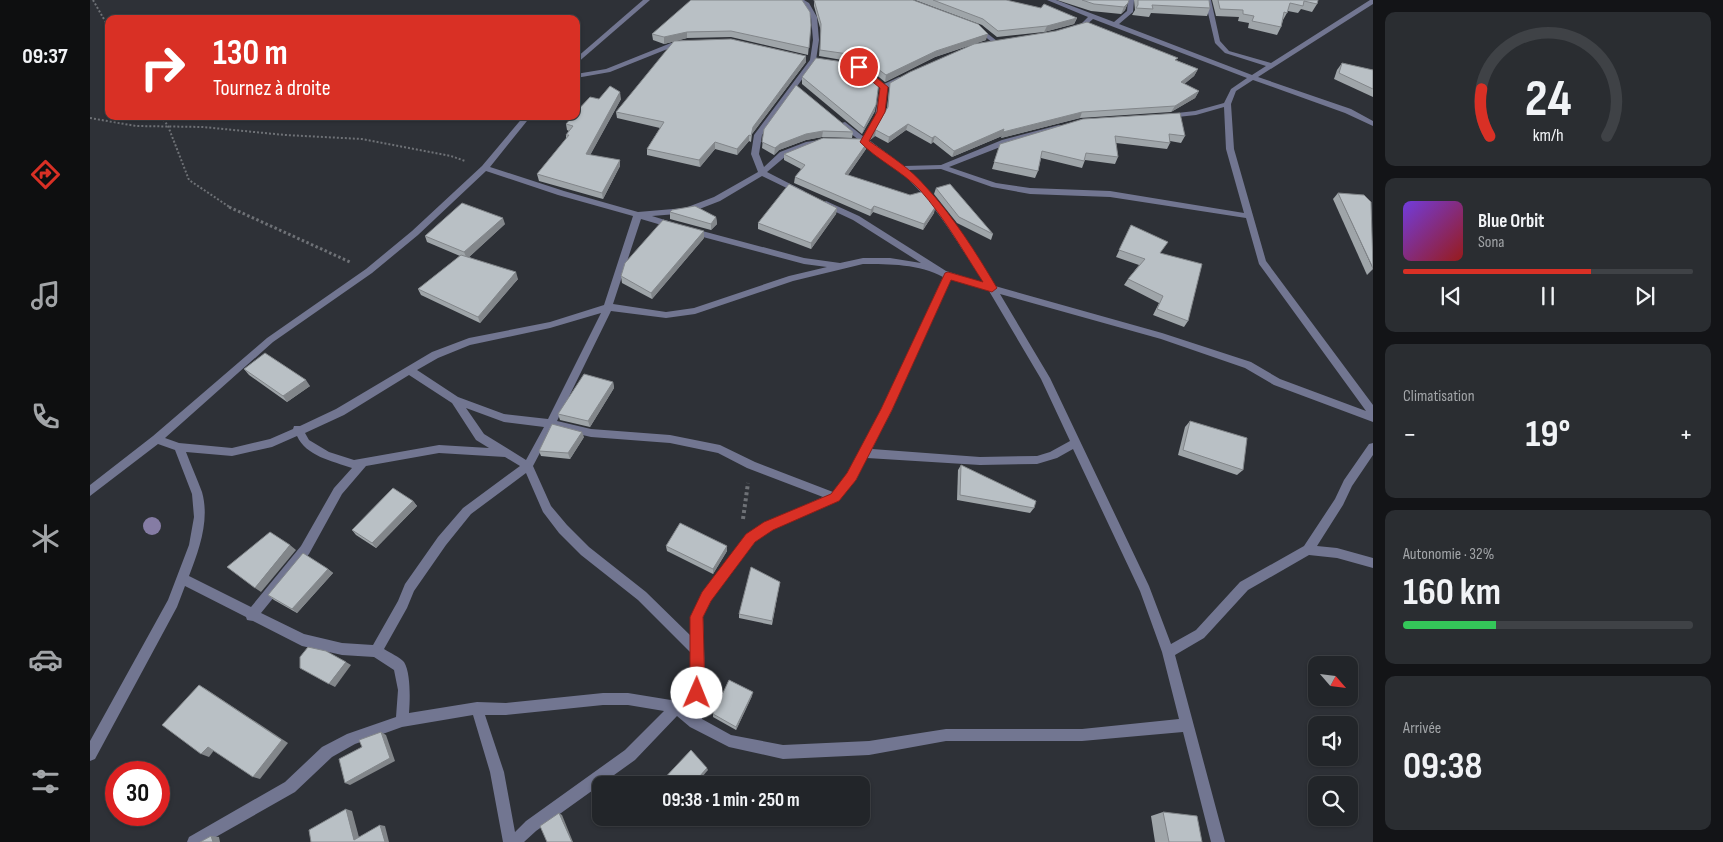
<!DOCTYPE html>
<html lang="fr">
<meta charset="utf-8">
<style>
:root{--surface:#222529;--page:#2a2d31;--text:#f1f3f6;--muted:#a2a5a8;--line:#3f4246;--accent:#d93025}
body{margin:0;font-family:"Sofia Sans Condensed",sans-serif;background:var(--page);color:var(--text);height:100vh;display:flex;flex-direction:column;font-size:19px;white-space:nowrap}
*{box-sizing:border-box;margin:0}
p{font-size:16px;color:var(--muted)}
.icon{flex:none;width:28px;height:28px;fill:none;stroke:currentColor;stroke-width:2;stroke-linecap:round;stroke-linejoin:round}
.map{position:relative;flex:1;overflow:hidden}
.sheet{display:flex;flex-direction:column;gap:12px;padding:12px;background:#131417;width:350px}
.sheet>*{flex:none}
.top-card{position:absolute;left:15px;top:15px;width:475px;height:105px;border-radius:10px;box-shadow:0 1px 4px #0004,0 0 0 1px var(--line);background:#d93025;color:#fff;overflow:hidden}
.needle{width:32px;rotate:118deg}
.buttons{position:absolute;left:1218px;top:656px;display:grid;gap:10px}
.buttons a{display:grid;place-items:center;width:50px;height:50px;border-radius:10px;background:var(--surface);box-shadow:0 1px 4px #0004,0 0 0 1px var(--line);font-size:25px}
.speed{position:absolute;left:15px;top:761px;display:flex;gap:10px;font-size:25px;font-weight:700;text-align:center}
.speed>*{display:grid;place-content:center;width:65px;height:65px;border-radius:50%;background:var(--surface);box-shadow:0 1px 4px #0004,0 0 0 1px var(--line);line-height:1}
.speed .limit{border:8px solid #d22;background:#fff;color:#111}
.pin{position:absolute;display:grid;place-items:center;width:42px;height:42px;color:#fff;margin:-21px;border:2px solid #fff;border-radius:50%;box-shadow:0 1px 5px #0007}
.me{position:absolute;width:55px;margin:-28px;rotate:1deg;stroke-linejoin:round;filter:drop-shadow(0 0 4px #0008)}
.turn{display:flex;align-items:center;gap:18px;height:105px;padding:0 25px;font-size:22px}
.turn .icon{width:65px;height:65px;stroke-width:2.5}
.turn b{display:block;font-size:35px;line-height:42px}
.big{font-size:38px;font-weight:700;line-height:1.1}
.sheet .widget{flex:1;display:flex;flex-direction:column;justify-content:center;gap:8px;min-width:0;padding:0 18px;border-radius:10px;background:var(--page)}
.sheet .dial{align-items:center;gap:0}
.dial svg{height:130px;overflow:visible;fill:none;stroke:var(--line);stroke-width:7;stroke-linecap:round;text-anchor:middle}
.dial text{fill:var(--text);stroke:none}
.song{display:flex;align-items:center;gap:15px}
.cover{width:60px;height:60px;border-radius:8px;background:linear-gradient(135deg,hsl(260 70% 55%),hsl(0 70% 35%))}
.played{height:5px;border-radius:2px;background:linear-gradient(90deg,var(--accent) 65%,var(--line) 65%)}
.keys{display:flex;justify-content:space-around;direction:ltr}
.heat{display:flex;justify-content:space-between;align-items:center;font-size:28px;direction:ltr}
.charge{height:8px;border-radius:4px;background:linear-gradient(90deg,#34c759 32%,var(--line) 0)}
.trip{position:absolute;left:502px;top:776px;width:278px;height:50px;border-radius:10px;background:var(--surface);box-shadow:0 1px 4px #0004,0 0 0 1px var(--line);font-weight:700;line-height:50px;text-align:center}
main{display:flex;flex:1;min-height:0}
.tab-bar{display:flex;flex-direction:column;width:90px;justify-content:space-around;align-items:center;background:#0e0f10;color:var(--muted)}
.tab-bar .icon{width:35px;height:35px}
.tab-bar .on{color:var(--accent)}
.tab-bar b{font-size:22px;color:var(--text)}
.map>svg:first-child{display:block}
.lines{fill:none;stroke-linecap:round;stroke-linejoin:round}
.path-far2{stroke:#6e7176;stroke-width:2;stroke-dasharray:2 2;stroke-linecap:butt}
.path-far1{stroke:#6e7176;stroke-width:3;stroke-dasharray:2.5 2.5;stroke-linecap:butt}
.path{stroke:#6e7176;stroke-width:4;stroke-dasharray:3 3;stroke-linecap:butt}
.minor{fill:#727691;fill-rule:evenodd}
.tree{fill:#857ca4}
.wall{fill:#9fa5a9}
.shaded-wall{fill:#82868a}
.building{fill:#b9c0c5;stroke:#82868a}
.route{fill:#d93025;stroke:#8d1f18}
</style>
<main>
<nav class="tab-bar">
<b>09:37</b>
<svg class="icon on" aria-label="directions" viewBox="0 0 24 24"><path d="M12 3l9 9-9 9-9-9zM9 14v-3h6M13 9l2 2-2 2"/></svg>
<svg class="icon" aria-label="music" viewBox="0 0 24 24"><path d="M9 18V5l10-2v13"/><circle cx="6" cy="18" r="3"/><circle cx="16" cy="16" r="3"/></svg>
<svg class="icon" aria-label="phone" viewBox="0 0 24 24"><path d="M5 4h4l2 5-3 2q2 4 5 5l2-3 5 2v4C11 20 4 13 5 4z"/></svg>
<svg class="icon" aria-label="climate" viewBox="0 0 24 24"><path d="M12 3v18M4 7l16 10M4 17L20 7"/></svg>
<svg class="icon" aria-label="car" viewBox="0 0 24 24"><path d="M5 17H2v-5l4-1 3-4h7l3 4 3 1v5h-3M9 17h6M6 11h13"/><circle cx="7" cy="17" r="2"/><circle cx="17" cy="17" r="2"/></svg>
<svg class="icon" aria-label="filters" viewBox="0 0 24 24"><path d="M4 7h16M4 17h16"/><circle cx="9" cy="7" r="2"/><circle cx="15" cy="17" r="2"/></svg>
</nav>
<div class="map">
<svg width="1283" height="842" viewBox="0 0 1283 842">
<rect width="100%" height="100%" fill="#2e3137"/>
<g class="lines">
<g class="path-far2">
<path d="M3 0 19 28"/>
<path d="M71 116 78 126 99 180 141 208"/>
<path d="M0 118 46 126 113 127 195 135 272 139 361 156 375 161"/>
</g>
<path class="path-far1" d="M139 207 260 262"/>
<path class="path" d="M653 519 658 483"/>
<g class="minor">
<path d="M553 0H560L486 64V58Z"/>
<path d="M706 0H714L719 3 727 17 729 40 726 60 672 135 669 154 674 167 690 152 716 142 736 139V143L721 146 696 156 677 172 714 191 713 193H707L672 176 630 201 599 213 562 216 588 224V228L585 229 551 219 523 304 576 312 604 308 699 276 737 267 714 264 598 233 597 231 601 228 714 258 750 263 773 258H800L831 263 763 220 733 206 732 204 736 201 769 216 856 271 894 283C863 236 840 192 793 158 784 151 779 146 767 144L766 142 769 140 748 124 755 122 774 137 785 116 790 88 767 68 749 63 748 62 751 60 771 66 794 84 809 77 814 78 797 88 792 116 779 140 814 166 851 165 912 140 969 125 973 127 972 129 918 144 859 167 906 183 940 188 1020 191 1154 213 1136 149 1134 107 1106 115 1078 118 1074 116 1078 114 1105 111 1134 103 1141 89 1157 78 1003 19 995 26 983 28V26L991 24 998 17 957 0H966L1024 22 1037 11 1038 0H1044L1043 12 1029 24 1162 75 1176 66 1135 53 1125 43 1115 0H1121L1130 41 1139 51 1181 63 1280 0H1283V4L1168 77 1261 109 1283 121V126L1255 113 1163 80 1146 91 1141 104 1144 149 1176 261 1283 405V422L1184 385 1155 368 1071 339 910 294 960 378 1059 586 1081 644 1106 630 1150 582 1214 546 1245 499 1254 480 1279 444 1283 443V455L1262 486 1253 505 1227 546 1247 548 1283 558V568L1247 558 1219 555 1158 590 1114 638 1085 655 1135 842H1121L1093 732 992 741H856L779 755 693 759 639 747 600 727 587 716 545 760 446 831 434 842H413L400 772 383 715 312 727 265 744 242 757 205 792 117 842H97L99 837 195 782 232 747 257 734 306 717 308 690 304 670 284 657 252 655 212 646 163 621 157 620 156 617 95 586 87 607 5 759 0 761V741L78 600 99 545 104 517 102 494 85 450 68 444 0 496V485L63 436 177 338 276 269 322 231 392 166 434 116H441L400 167 474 191 548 212 595 208 624 197 668 172 661 154 664 135 720 60 723 40 721 17 715 5ZM851 169 902 187 940 194 1020 197 1156 218 1169 264 1276 411 1190 379 1161 362 1072 333 905 286C879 246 854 203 819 170ZM396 171 468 195 543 216 514 305 460 322 379 338 342 352 246 409 210 426H204L203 429 180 439 142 448 89 443 75 438 183 342 282 273 328 235ZM773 264C799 264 830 264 853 277L792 409 758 474 743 492 665 462 630 445 580 435 501 429 467 421 521 311 576 318 605 314 703 281ZM861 279 899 291 951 379 980 441 960 452 947 456 890 457 782 449 802 410ZM511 313 458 419 414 414 368 397 327 370 348 358 380 345 460 328ZM319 375 362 403 386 440 399 448 349 445 264 460 239 452 219 440 215 433 254 415ZM376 408 414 422 454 427 436 460 394 434ZM463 428 501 437 580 443 628 453 657 468 733 497 675 523 657 534 612 593 601 617 602 637 556 592 499 547 477 525 461 506 443 466ZM207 436C216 456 242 461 262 468L244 488 211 546 161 607 99 576C109 550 120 520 112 492 107 479 101 465 96 452L142 456 182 447ZM983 449 1050 591 1072 652 1089 719 992 729H856L779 741 693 745 641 735 612 719 615 679 613 617 620 601 665 542 683 529 749 500 766 480 777 458 890 465 947 464 967 458ZM349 453 415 457 430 466 373 508 348 537 315 584 308 601 283 645 252 643 214 634 171 613 219 554 252 494 276 466ZM436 473 453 512 469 533 491 555 548 600 602 654 603 679 600 709 587 701 538 693H513L416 703 387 702 319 713C320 701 321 673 314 662 310 657 300 653 294 649L317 608 324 591 356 545 381 514ZM513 705H538L574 711 535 750 436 821 425 832 414 772 395 715H416Z"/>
<path d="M884 26H888L907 41V43H903L884 28Z"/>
<path d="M594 40 597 42 596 43 585 46 520 72 486 78V74L516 69 581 43Z"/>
</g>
</g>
<circle class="tree" cx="62" cy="526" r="9"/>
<g class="wall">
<path d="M724 0 896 40 845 57 795 82 779 69 764 62 729 56 731 31 724 6Z"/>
<path d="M825 0H916L987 18 984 24 954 32 907 37 892 25Z"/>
<path d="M967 0H1039L1035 10 1031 14 1001 11Z"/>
<path d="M1044 0H1119L1120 8 1117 16 1061 13 1059 17 1042 15 1045 10Z"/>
<path d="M1122 0H1228L1227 4 1222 12 1211 9 1208 13 1198 11 1193 20 1191 27 1187 35 1158 28 1159 23 1148 21 1149 17 1126 16Z"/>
<path d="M721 25 718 55 641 37 597 38 574 44 563 40 562 34Z"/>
<path d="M1086 60 1108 69 1104 76 1094 84 1109 91 1105 98 1081 112 990 118 911 138 912 136 862 157 843 142 841 144 816 130 798 143 785 136 780 140 797 108 800 83Z"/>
<path d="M716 62 662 134 661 142 659 141 647 155 625 149 610 167 557 155V149L570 128 527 118 526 112Z"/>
<path d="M1252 63 1283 70V97L1244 79 1247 70Z"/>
<path d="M712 77 785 111 772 134 712 84Z"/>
<path d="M509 99H531L500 155 530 160V166L513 199 449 181 447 174 476 139V135L479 131 477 130 476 124Z"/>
<path d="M993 119 1095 136 1091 143 1080 141V143L1077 149 1026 143 1028 157 1025 164 995 160 992 168 951 158 948 171 945 178 902 169 910 144Z"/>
<path d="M674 129 763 132 762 138 732 137 716 140 689 150 684 155 672 148Z"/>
<path d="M776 149 758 175 844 213 833 230 783 212 780 216 704 183 705 177 711 169 694 160V154Z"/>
<path d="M846 188 903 234 901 240 867 223 844 194Z"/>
<path d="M1248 193 1283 269 1277 275 1243 199Z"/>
<path d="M747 208 746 214 721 249 668 229V223Z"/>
<path d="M580 212 626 217 627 224 621 230 580 219Z"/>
<path d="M415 224 379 257 428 279 390 323 331 295 328 289 370 256 337 242 335 236Z"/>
<path d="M1041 225 1071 253 1098 321 1094 327 1063 315 1069 303 1034 285 1038 279 1049 265 1026 257Z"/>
<path d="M614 238 562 299 532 283 531 276Z"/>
<path d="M154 369 220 386 197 402 159 375Z"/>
<path d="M523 382 524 388 500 427 470 420 468 414Z"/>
<path d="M1100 421 1153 470 1147 475 1088 455 1095 427Z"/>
<path d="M494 437 480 459 451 456 449 451Z"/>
<path d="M871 465 944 508 940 513 867 500 868 470Z"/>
<path d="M323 501 327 506 286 548 266 535 262 530Z"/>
<path d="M576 546H637V551L623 574 577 551Z"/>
<path d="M238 569 243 573 207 613 184 600 178 595Z"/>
<path d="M690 582 682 625 649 618V614Z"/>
<path d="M662 696 646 730 623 717V714Z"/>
<path d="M1073 812 1112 842H1065L1061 816Z"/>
</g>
<g class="shaded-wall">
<path d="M1038 3 1035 10 1031 14 1034 7Z"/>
<path d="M987 18 984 24 954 32 957 26Z"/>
<path d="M597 32V38L574 44V37Z"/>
<path d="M898 34 896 40 845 57 795 82 796 75 846 51Z"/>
<path d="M716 56V62L662 134 661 142 663 127Z"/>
<path d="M1108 69 1104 76 1088 89 1091 82Z"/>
<path d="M1109 91 1105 98 1081 112 1085 106Z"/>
<path d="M530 92 531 99 497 161 496 154Z"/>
<path d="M786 105 785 111 772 134 774 128Z"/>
<path d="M992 112 990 118 911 138 913 132Z"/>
<path d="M818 124 816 130 798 143 799 137Z"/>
<path d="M914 129 912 136 862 157 864 151Z"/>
<path d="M786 130 785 136 780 140 782 134Z"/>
<path d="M733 131 732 137 716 140 689 150 684 155 685 148 690 144 716 134Z"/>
<path d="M659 135V141L647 155V149Z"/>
<path d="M845 136 843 142 841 144 842 138Z"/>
<path d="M625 142V149L610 167 609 160Z"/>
<path d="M777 143 776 149 754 181 755 174Z"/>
<path d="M530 160V166L513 199 512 193Z"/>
<path d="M784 206 783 212 780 216 781 210Z"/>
<path d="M846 206 844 213 833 230 834 224Z"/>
<path d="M747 208 746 214 721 249V243Z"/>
<path d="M626 217 627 224 621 230V224Z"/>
<path d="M413 218 415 224 377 259 374 252Z"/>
<path d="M614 231V238L562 299 561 293Z"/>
<path d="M426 272 428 279 390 323 388 317Z"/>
<path d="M216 380 220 386 197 402 193 396Z"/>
<path d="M523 382 524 388 500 427 498 421Z"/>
<path d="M492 432 494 437 480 459 478 453Z"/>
<path d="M323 501 327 506 286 548 282 543Z"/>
<path d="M200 545 206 550 171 592 165 588Z"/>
<path d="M637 546V551L623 574V569Z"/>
<path d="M238 569 243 573 207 613 202 609Z"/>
<path d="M256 662 261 665 245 687 239 684Z"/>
<path d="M109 685 116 689 198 743 170 779 163 777Z"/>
<path d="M663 692 662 696 646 730V727Z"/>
<path d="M291 732 296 735 305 761 260 785 255 783Z"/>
<path d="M118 747 125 749 119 757 111 754Z"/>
<path d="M617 768 618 770 605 785H602Z"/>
<path d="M256 809 262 811 270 841 264 840Z"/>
<path d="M469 813 472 815 483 842H482Z"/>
<path d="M290 825 295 826 299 842H295Z"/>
<path d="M121 836 129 837 130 842H123Z"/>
</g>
<g class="building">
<path d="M601 0H712L720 12 721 25 719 48 641 31 597 32 574 37 562 34Z"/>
<path d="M724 0H823L888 24 898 34 846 51 796 75 780 63 765 55 730 50 731 24Z"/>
<path d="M843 0H916L951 8 954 4 987 18 957 26 908 31 893 19Z"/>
<path d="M992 0H1039L1038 3 1034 7 1004 4Z"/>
<path d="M1048 0H1119L1120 8 1062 5 1063 9 1046 8 1048 5Z"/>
<path d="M1128 0H1228L1227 4 1214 1 1213 6 1200 3 1197 13 1194 12 1191 27 1162 21 1164 16 1153 14V10L1130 9Z"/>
<path d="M997 22 1088 58 1085 60 1108 69 1091 82 1109 91 1085 106 992 112 913 132 914 129 864 151 845 136 842 138 818 124 799 137 786 130 782 134 798 107 800 83 820 72 884 44 966 31Z"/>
<path d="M641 39 716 56 663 127 661 136 659 135 647 149 625 142 609 160 557 149 574 122 526 112 584 41Z"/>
<path d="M726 58 761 63 789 82 786 105 774 128 712 77Z"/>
<path d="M1252 63 1283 70V89L1249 73Z"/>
<path d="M706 85 763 132 733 131 716 134 690 144 685 148 672 142 674 129Z"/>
<path d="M520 86 530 92 496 154 530 160 512 193 447 174 479 135H476L483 126 476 124 483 116H486V112L500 97 509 99Z"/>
<path d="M1090 113 1095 136 1079 134 1080 143 1025 136 1028 157 996 153 994 161 952 151 948 171 904 162 910 144 993 119Z"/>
<path d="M733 138 772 139 777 143 755 174 820 195 835 191 846 206 834 224 784 206 781 210 705 177 715 165 694 154Z"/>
<path d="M699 184 747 208 721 243 668 223Z"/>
<path d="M860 184 903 234 869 217 846 188Z"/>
<path d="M1248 193 1274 195 1281 202 1283 268Z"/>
<path d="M372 203 413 218 374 252 335 236Z"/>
<path d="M605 206 626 217 621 224 580 212 582 210Z"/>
<path d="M573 220 614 231 561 293 531 276 535 263Z"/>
<path d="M1041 225 1078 242 1070 253 1112 264 1098 321 1067 309 1073 296 1038 279 1055 259 1029 250Z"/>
<path d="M371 255 426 272 388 317 328 289Z"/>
<path d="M175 353 216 380 193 396 154 369Z"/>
<path d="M494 374 523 382 498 421 468 414Z"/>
<path d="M1100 421 1157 438 1153 470 1093 450Z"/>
<path d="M462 424 492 432 478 453 449 451Z"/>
<path d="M871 465 946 501 944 508 870 495Z"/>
<path d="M303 488 323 501 282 543 262 530Z"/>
<path d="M590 523 637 546 623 569 576 546Z"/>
<path d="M180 532 200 545 165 588 137 567Z"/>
<path d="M213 553 238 569 202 609 178 595Z"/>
<path d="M661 567 690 582 682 621 649 614Z"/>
<path d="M218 647 236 651 256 662 239 684 210 668V657Z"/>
<path d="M639 680 663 692 646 727 623 714Z"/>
<path d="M109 685 192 740 163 777 118 747 111 754 72 725Z"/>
<path d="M291 732 300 758 255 783 249 759 272 747 269 740Z"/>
<path d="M601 750 617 768 602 785H572L570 783Z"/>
<path d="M256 809 264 840 290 825 295 842H221L219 830Z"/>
<path d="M1073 812 1107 816 1112 842H1079Z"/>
<path d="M469 813 482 842H457L450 826Z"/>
<path d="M121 836 123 842H110Z"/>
</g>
<path class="route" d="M766 65H771L798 87 795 112 779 141C799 155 820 168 836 187 863 216 887 254 907 288L902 292 861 280 802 410 766 480 749 501 683 530 665 542 621 601 613 617 615 693 612 698 607 700 602 698 600 693V617L612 592 656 534 674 522 741 494 757 473 791 409 855 273 858 272 893 282C873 251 854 217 830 190 812 171 787 160 770 142L787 112 790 88 766 68Z"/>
</svg>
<div class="buttons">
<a><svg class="needle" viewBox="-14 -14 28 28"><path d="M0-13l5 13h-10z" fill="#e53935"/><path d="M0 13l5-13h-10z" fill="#a2a5a8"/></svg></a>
<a><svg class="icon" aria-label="sound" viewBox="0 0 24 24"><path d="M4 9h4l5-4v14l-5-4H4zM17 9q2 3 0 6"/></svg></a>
<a><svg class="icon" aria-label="search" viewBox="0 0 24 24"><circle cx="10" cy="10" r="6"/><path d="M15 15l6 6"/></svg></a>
</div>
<div class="speed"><div class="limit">30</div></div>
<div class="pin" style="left:769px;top:67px;background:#d93025"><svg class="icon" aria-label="arrive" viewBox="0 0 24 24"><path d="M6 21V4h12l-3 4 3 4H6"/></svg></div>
<svg class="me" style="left:607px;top:693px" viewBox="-20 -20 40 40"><circle r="19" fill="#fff"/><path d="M0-13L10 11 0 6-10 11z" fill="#d93025"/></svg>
<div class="trip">09:38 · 1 min · 250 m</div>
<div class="top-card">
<div class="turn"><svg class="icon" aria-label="right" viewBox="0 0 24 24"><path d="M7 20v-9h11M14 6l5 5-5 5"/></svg><div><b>130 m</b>Tournez à droite</div></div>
</div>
</div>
<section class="sheet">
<div class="widget dial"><svg viewBox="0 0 100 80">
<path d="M14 69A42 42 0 1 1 86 69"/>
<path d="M14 69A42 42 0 0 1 9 40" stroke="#d93025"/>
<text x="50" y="56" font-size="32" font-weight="700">24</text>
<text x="50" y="72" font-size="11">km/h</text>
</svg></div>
<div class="widget">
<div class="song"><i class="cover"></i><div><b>Blue Orbit</b><p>Sona</p></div></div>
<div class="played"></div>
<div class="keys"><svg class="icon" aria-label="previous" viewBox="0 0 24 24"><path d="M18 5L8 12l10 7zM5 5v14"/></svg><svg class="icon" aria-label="pause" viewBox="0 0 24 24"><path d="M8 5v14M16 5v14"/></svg><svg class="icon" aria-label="next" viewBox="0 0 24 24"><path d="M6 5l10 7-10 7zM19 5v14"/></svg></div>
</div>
<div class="widget"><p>Climatisation</p>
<div class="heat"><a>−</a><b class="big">19°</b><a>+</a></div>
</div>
<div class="widget"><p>Autonomie · 32%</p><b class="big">160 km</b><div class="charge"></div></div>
<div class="widget"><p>Arrivée</p><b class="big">09:38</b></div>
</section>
</main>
